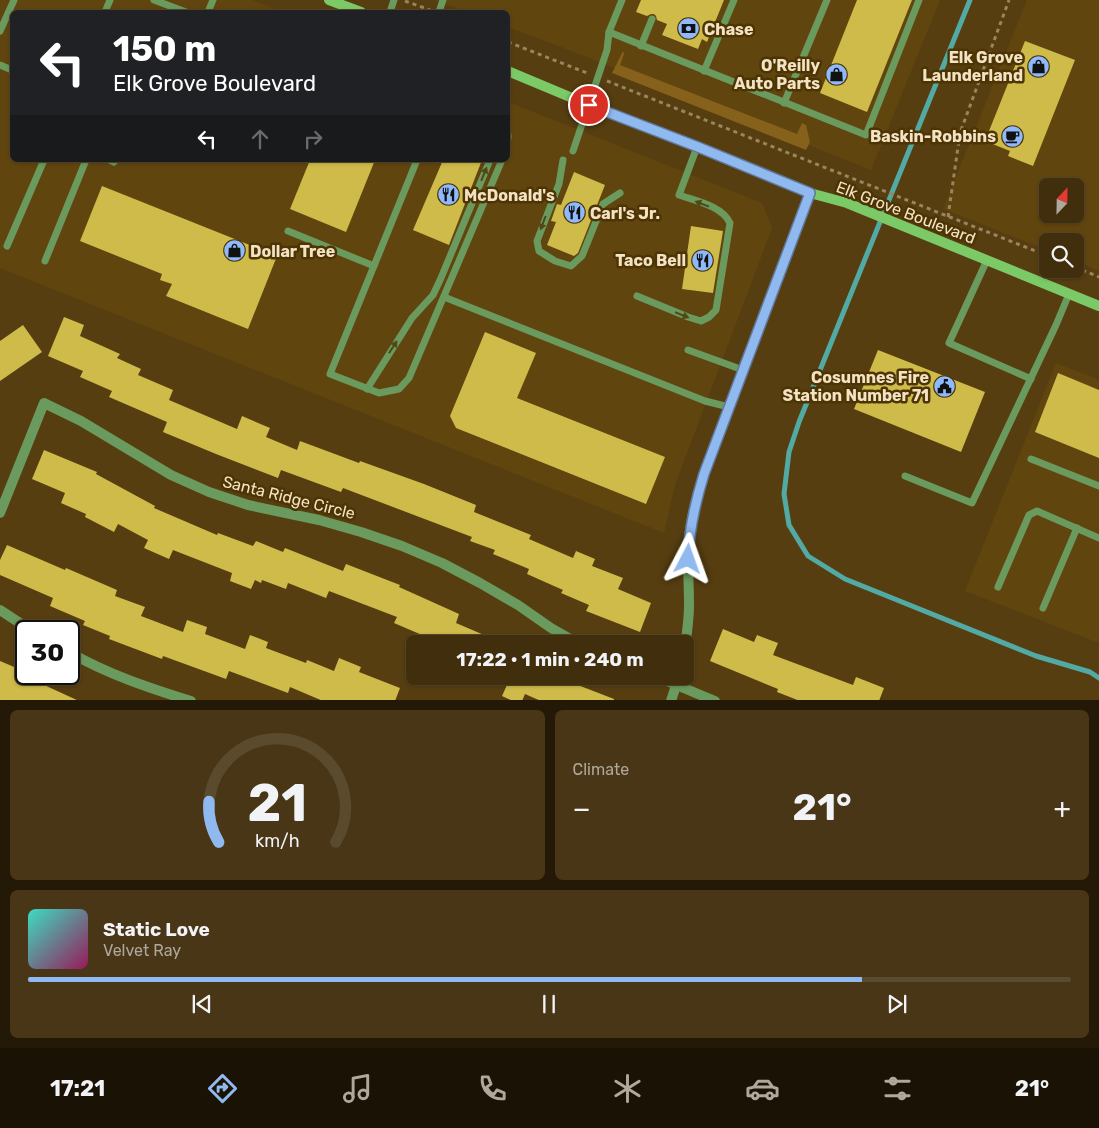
<!DOCTYPE html>
<meta charset="utf-8">
<style>
:root{--surface:#412e0d;--page:#483616;--text:#f1f3f6;--muted:#aea89d;--line:#5a4a2e;--accent:#90b9f0}
body{margin:0;font-family:Rubik,sans-serif;background:var(--page);color:var(--text);height:100vh;display:flex;flex-direction:column;font-size:19px;white-space:nowrap}
*{box-sizing:border-box;margin:0}
p{font-size:16px;color:var(--muted)}
.icon{flex:none;width:28px;height:28px;fill:none;stroke:currentColor;stroke-width:2;stroke-linecap:round;stroke-linejoin:round}
.map{position:relative;height:700px;overflow:hidden}
.details{display:flex;flex-direction:column;gap:10px;padding:10px;background:#241907;flex:1}
.details>*{flex:none}
.banner{position:absolute;left:10px;top:10px;width:500px;height:152px;border-radius:8px;box-shadow:0 1px 4px #0004,0 0 0 1px var(--line);background:#202124;color:#fff;overflow:hidden}
.needle{width:32px;rotate:22deg}
.fabs{position:absolute;left:1039px;top:178px;display:grid;gap:10px}
.fabs a{display:grid;place-items:center;width:45px;height:45px;border-radius:8px;background:var(--surface);box-shadow:0 1px 4px #0004,0 0 0 1px var(--line);font-size:25px}
.speed{position:absolute;left:15px;top:620px;display:flex;gap:10px;font-size:25px;font-weight:700;text-align:center}
.speed>*{display:grid;place-content:center;width:65px;height:65px;border-radius:50%;background:var(--surface);box-shadow:0 1px 4px #0004,0 0 0 1px var(--line);line-height:1}
.speed .limit{border:2px solid #111;border-radius:8px;background:#fff;color:#111}
.pin{position:absolute;display:grid;place-items:center;width:42px;height:42px;color:#fff;margin:-21px;border:2px solid #fff;border-radius:50%;box-shadow:0 1px 5px #0007}
.me{position:absolute;width:55px;margin:-28px;rotate:4deg;stroke-linejoin:round;filter:drop-shadow(0 0 4px #0008)}
.turn{display:flex;align-items:center;gap:18px;height:105px;padding:0 20px;font-size:22px}
.turn .icon{width:65px;height:65px;stroke-width:2.5}
.turn b{display:block;font-size:35px;line-height:42px}
.lanes{display:flex;align-items:center;height:48px;padding:0 20px;background:#0003;justify-content:center;gap:25px;direction:ltr}
.lanes .off{opacity:.35}
.big{font-size:38px;font-weight:700;line-height:1.1}
.details .tile{flex:1;display:flex;flex-direction:column;justify-content:center;gap:8px;min-width:0;padding:0 18px;border-radius:8px;background:var(--page)}
.details .dial{align-items:center;gap:0}
.dial svg{height:130px;overflow:visible;fill:none;stroke:var(--line);stroke-width:7;stroke-linecap:round;text-anchor:middle}
.dial text{fill:var(--text);stroke:none}
.song{display:flex;align-items:center;gap:15px}
.cover{width:60px;height:60px;border-radius:8px;background:linear-gradient(135deg,hsl(170 70% 55%),hsl(330 70% 35%))}
.played{height:5px;border-radius:2px;background:linear-gradient(90deg,var(--accent) 80%,var(--line) 80%)}
.keys{display:flex;justify-content:space-around;direction:ltr}
.heat{display:flex;justify-content:space-between;align-items:center;font-size:28px;direction:ltr}
.details .tiles{flex:1;display:grid;gap:10px;grid-template-columns:1fr 1fr}
.tile:last-child{grid-column:span 2}
.trip{position:absolute;left:406px;top:635px;width:288px;height:50px;border-radius:8px;background:var(--surface);box-shadow:0 1px 4px #0004,0 0 0 1px var(--line);font-weight:700;line-height:50px;text-align:center}
.menu{display:flex;height:80px;justify-content:space-around;align-items:center;background:#1a1205;color:var(--muted)}
.menu .icon{width:35px;height:35px}
.menu .on{color:var(--accent)}
.menu b{font-size:22px;color:var(--text)}
.map>svg:first-child{display:block}
.built{fill:#61450f;fill-rule:evenodd}
.green{fill:#85611b}
.lines{fill:none;stroke-linecap:round;stroke-linejoin:round}
.stream{stroke:#52aaa5;stroke-width:5}
.building{fill:#cfbb4a}
.path{stroke:#9b855f;stroke-width:3;stroke-dasharray:4 4;stroke-linecap:butt}
.lane{stroke:#6a9a5d;stroke-width:7}
.street{stroke:#6a9a5d;stroke-width:10}
.secondary{stroke:#7cca67;stroke-width:10}
.oneway{fill:#524815}
.route-casing{stroke:#5e789c;stroke-width:12}
.route{stroke:#90b9f0;stroke-width:9}
.labels{text-anchor:middle;stroke-width:5;stroke-linejoin:round;paint-order:stroke}
.poi-label{font-size:16px;font-weight:bold;fill:#f4e2c5;stroke:#4c3403;text-anchor:end}
.street-label{font-size:16px;fill:#f4e2c5;stroke:#4c3403}
</style>
<div class="map">
<svg width="1099" height="701" viewBox="0 0 1099 701">
<rect width="100%" height="100%" fill="#573e11"/>
<g class="built">
<path d="M0 0H252L284 12H12V160H508V102L762 203 772 228 675 485 664 533 0 268Z"/>
<path d="M434 0H940L871 170 574 52 508 27V12H468Z"/>
<path d="M1027 0H1099V271L1075 261V241H1048L1047 250 943 209ZM1048 186H1075V214H1048Z"/>
<path d="M1056 363 1099 380V643L965 591Z"/>
</g>
<path class="green" d="M623 51 624 54 620 65 797 134 802 123 806 125 810 142 806 150 612 73Z"/>
<g class="lines">
<path class="stream" d="M970 0 799 422 789 452 784 494 789 525 808 556 845 579 1036 656 1090 672 1099 678"/>
</g>
<g class="building">
<path d="M641 0H724L707 42 702 39 698 49 662 35 667 24 657 20 656 16 654 14H651L647 16 636 12Z"/>
<path d="M857 0H912L867 112 820 93Z"/>
<path d="M1025 41 1075 60 1033 166 1008 156 1010 151 985 141Z"/>
<path d="M310 160H375L346 232 290 209Z"/>
<path d="M443 160H482L449 245 413 230Z"/>
<path d="M574 172 605 185 578 253 574 256 547 245 556 222 551 221 557 204 561 205Z"/>
<path d="M102 186 277 256 248 329 166 296 172 284 160 280 162 274 80 241Z"/>
<path d="M691 226 723 231 713 293 682 289Z"/>
<path d="M64 317 84 325 80 336 120 354 117 358 141 369 138 375 173 390 169 400 237 429 242 416 270 428 266 437 297 450 300 441 359 463 360 461 424 484 476 505 474 512 531 535 529 539 573 558 576 551 595 559 592 566 623 578 618 589 651 603 640 632 586 611 589 605 561 593 563 590 527 574 529 569 493 554 495 550 470 541 472 537 343 488 341 492 281 470 278 478 216 454 163 432 167 422 109 397 112 391 80 377 83 371 48 356Z"/>
<path d="M23 325 42 352 0 381V341Z"/>
<path d="M485 332 536 353 517 398 665 457 646 504 456 428 450 416Z"/>
<path d="M878 350 985 392 961 452 854 409Z"/>
<path d="M1058 373 1099 390V458L1035 432Z"/>
<path d="M44 450 97 472 96 474 155 506 154 508 217 535 218 533 253 546 256 541 283 552 285 548 343 571 346 564 400 585 399 587 459 614 456 623 505 644H443L394 623 397 617 329 591 326 598 288 583 286 589 262 580 261 583 255 580 251 589 230 581 232 573 173 550 169 559 144 548 148 540 118 524 114 532 85 517 86 514 61 503 65 493 32 479Z"/>
<path d="M7 545 65 570 66 568 117 590 115 596 145 607 141 616 183 632 187 620 207 627 205 634 245 649 250 635 268 642 266 648 306 663 307 660 334 671 339 658 361 667 359 672 400 688 395 701H323L290 687 288 693 229 671 226 679 163 656 162 659 109 639 110 636 83 625 85 621 50 606 53 598 0 575V560Z"/>
<path d="M723 629 754 642 757 635 778 643 773 655 853 685 856 677 884 688 879 701H800L777 692 778 689 710 661Z"/>
<path d="M0 661 26 672V674H30L29 678 79 701H0Z"/>
<path d="M511 676H561L571 681 570 682 614 699V701H541L525 694 522 701H513L502 696Z"/>
</g>
<g class="lines">
<g class="path">
<path d="M405 1 430 10"/>
<path d="M508 42 587 73"/>
<path d="M607 81 1048 256"/>
<path d="M948 217 960 133 1009 0"/>
<path d="M1075 267 1099 277"/>
</g>
<g class="lane">
<path d="M154 0 186 12"/>
<path d="M105 12 110 0"/>
<path d="M208 12 213 0"/>
<path d="M390 12 394 0"/>
<path d="M439 12 443 0"/>
<path d="M0 31 14 0"/>
<path d="M609 32 866 135 919 0"/>
<path d="M641 46 652 19"/>
<path d="M0 65 12 70"/>
<path d="M704 71 734 0"/>
<path d="M784 103 827 0"/>
<path d="M508 135V138"/>
<path d="M573 151 607 50 609 32 622 0"/>
<path d="M110 160 114 162"/>
<path d="M417 160 330 374 379 393 399 389 409 378 502 160"/>
<path d="M563 160 559 184 537 241 539 251 555 261 571 266 582 256 603 204 620 193"/>
<path d="M288 231 374 266"/>
<path d="M7 246 44 160"/>
<path d="M987 260 949 343 1031 379"/>
<path d="M45 261 86 160"/>
<path d="M637 296 688 317 701 321 709 317 716 310 730 223C722 206 696 201 679 195L697 147"/>
<path d="M444 297 705 401 729 407"/>
<path d="M688 350 743 370"/>
<path d="M367 389 412 318 433 295 441 278 490 160"/>
<path d="M1031 459 1099 486"/>
<path d="M905 476 972 503 1056 325 1069 294"/>
<path d="M998 587 1029 515 1037 511 1099 538"/>
<path d="M1043 608 1077 528"/>
</g>
<g class="street">
<path d="M0 513 44 403 81 421 171 475 209 492 248 505 319 520 361 532 402 546 442 563 480 583 518 605 551 628 579 644"/>
<path d="M0 610 32 631"/>
<path d="M685 647C687 633 689 619 689 605 689 582 687 561 689 538 691 516 697 495 704 474L810 193"/>
<path d="M69 652C107 674 149 688 191 701"/>
<path d="M655 676 715 701"/>
<path d="M671 701 679 676"/>
</g>
<g class="secondary">
<path d="M329 0 361 12"/>
<path d="M508 71 589 105 697 147 810 193 847 203 1099 306"/>
</g>
</g>
<defs><path id="oneway-solid" d="M-6-.8H1V-3.2L6.5 0L1 3.2V.8H-6Z" transform="scale(1.25)"/></defs>
<g class="oneway">
<use href="#oneway-solid" transform="translate(484 174) rotate(-68)"/>
<use href="#oneway-solid" transform="translate(702 204) rotate(-159)"/>
<use href="#oneway-solid" transform="translate(543 223) rotate(111)"/>
<use href="#oneway-solid" transform="translate(682 315) rotate(22)"/>
<use href="#oneway-solid" transform="translate(393 347) rotate(-57)"/>
</g>
<g class="lines">
<defs>
<path id="route" d="M589 105 698 147 810 193 704 474C695 503 689 529 688 559"/>
</defs>
<use href="#route" class="route-casing"/>
<use href="#route" class="route"/>
</g>
<defs>
<symbol id="bank-disc" viewBox="-11 -11 22 22"><circle r="9.5" fill="#8eb9fc" stroke="#4c3403"/><path d="M-6-4H6V4H-6ZM0-2.3a2.3 2.3 0 1 0 0 4.6a2.3 2.3 0 1 0 0-4.6Z" fill="#111"/></symbol>
<symbol id="shop-disc" viewBox="-11 -11 22 22"><circle r="9.5" fill="#8eb9fc" stroke="#4c3403"/><path d="M-5-2.5h2.3a2.7 3.5 0 0 1 5.4 0H5L5.5 6h-11ZM-1.5-2.5h3a1.5 2.3 0 0 0-3 0Z" fill="#111"/></symbol>
<symbol id="cafe-disc" viewBox="-11 -11 22 22"><circle r="9.5" fill="#8eb9fc" stroke="#4c3403"/><path d="M-5.5-4.5H6V0H3Q3 3.5 0 3.5H-2.5Q-5.5 3.5-5.5 0ZM3-3.2v2h1.7v-2ZM-6 4.5H4V6H-6Z" fill="#111"/></symbol>
<symbol id="restaurant-disc" viewBox="-11 -11 22 22"><circle r="9.5" fill="#8eb9fc" stroke="#4c3403"/><path d="M-5-6h1v4h1v-4h1v4h1v-4h1v5L-1.5 .5V6h-2V.5L-5-1ZM5-6V6H3V1.5H1.5Q1.5-4 5-6Z" fill="#111"/></symbol>
<symbol id="civic-disc" viewBox="-11 -11 22 22"><circle r="9.5" fill="#8eb9fc" stroke="#4c3403"/><path d="M-.6-6.5H3V-4.5H.6V-3L4-1V1h2V6H-6V1h2V-1L-.6-3ZM-1.2 2.5V6h2.4V2.5Z" fill="#111"/></symbol>
</defs>
<g fill-rule="evenodd">
<use href="#bank-disc" x="676" y="16" width="25" height="25"/>
<use href="#shop-disc" x="1026" y="54" width="25" height="25"/>
<use href="#shop-disc" x="824" y="62" width="25" height="25"/>
<use href="#cafe-disc" x="1000" y="124" width="25" height="25"/>
<use href="#restaurant-disc" x="436" y="182" width="25" height="25"/>
<use href="#restaurant-disc" x="562" y="200" width="25" height="25"/>
<use href="#shop-disc" x="222" y="238" width="25" height="25"/>
<use href="#restaurant-disc" x="690" y="248" width="25" height="25"/>
<use href="#civic-disc" x="932" y="374" width="25" height="25"/>
</g>
<g class="labels">
<g class="poi-label">
<text x="704" y="35" text-anchor="start">Chase</text>
<text x="1023" y="63">Elk Grove<tspan x="1023" dy="18">Launderland</tspan></text>
<text x="820" y="71">O'Reilly<tspan x="820" dy="18">Auto Parts</tspan></text>
<text x="996" y="142">Baskin-Robbins</text>
<text x="464" y="201" text-anchor="start">McDonald's</text>
<text x="590" y="219" text-anchor="start">Carl's Jr.</text>
<text x="250" y="257" text-anchor="start">Dollar Tree</text>
<text x="686" y="266">Taco Bell</text>
<text x="929" y="383">Cosumnes Fire<tspan x="929" dy="18">Station Number 71</tspan></text>
</g>
<g class="street-label">
<text transform="translate(906 212) rotate(21)" y="6">Elk Grove Boulevard</text>
<text transform="translate(289 497) rotate(14)" y="6">Santa Ridge Circle</text>
</g>
</g>
</svg>
<div class="fabs">
<a><svg class="needle" viewBox="-14 -14 28 28"><path d="M0-13l5 13h-10z" fill="#e53935"/><path d="M0 13l5-13h-10z" fill="#aea89d"/></svg></a>
<a><svg class="icon" aria-label="search" viewBox="0 0 24 24"><circle cx="10" cy="10" r="6"/><path d="M15 15l6 6"/></svg></a>
</div>
<div class="speed"><div class="limit">30</div></div>
<div class="pin" style="left:589px;top:105px;background:#d93025"><svg class="icon" aria-label="arrive" viewBox="0 0 24 24"><path d="M6 21V4h12l-3 4 3 4H6"/></svg></div>
<svg class="me" style="left:688px;top:559px" viewBox="-20 -20 40 40"><path d="M0-17L14 15 0 8-14 15z" fill="#90b9f0" stroke="#fff" stroke-width="4"/></svg>
<div class="trip">17:22 · 1 min · 240 m</div>
<div class="banner">
<div class="turn"><svg class="icon" aria-label="left" viewBox="0 0 24 24"><path d="M17 20v-9H6M10 6l-5 5 5 5"/></svg><div><b>150 m</b>Elk Grove Boulevard</div></div>
<div class="lanes"><svg class="icon" aria-label="left" viewBox="0 0 24 24"><path d="M17 20v-9H6M10 6l-5 5 5 5"/></svg><svg class="icon off" aria-label="ahead" viewBox="0 0 24 24"><path d="M12 20V5M6 11l6-6 6 6"/></svg><svg class="icon off" aria-label="right" viewBox="0 0 24 24"><path d="M7 20v-9h11M14 6l5 5-5 5"/></svg></div>
</div>
</div>
<section class="details">
<div class="tiles">
<div class="tile dial"><svg viewBox="0 0 100 80">
<path d="M14 69A42 42 0 1 1 86 69"/>
<path d="M14 69A42 42 0 0 1 8 44" stroke="#90b9f0"/>
<text x="50" y="56" font-size="32" font-weight="700">21</text>
<text x="50" y="72" font-size="11">km/h</text>
</svg></div>
<div class="tile"><p>Climate</p>
<div class="heat"><a>−</a><b class="big">21°</b><a>+</a></div>
</div>
<div class="tile">
<div class="song"><i class="cover"></i><div><b>Static Love</b><p>Velvet Ray</p></div></div>
<div class="played"></div>
<div class="keys"><svg class="icon" aria-label="previous" viewBox="0 0 24 24"><path d="M18 5L8 12l10 7zM5 5v14"/></svg><svg class="icon" aria-label="pause" viewBox="0 0 24 24"><path d="M8 5v14M16 5v14"/></svg><svg class="icon" aria-label="next" viewBox="0 0 24 24"><path d="M6 5l10 7-10 7zM19 5v14"/></svg></div>
</div>
</div>
</section>
<nav class="menu">
<b>17:21</b>
<svg class="icon on" aria-label="directions" viewBox="0 0 24 24"><path d="M12 3l9 9-9 9-9-9zM9 14v-3h6M13 9l2 2-2 2"/></svg>
<svg class="icon" aria-label="music" viewBox="0 0 24 24"><path d="M9 18V5l10-2v13"/><circle cx="6" cy="18" r="3"/><circle cx="16" cy="16" r="3"/></svg>
<svg class="icon" aria-label="phone" viewBox="0 0 24 24"><path d="M5 4h4l2 5-3 2q2 4 5 5l2-3 5 2v4C11 20 4 13 5 4z"/></svg>
<svg class="icon" aria-label="climate" viewBox="0 0 24 24"><path d="M12 3v18M4 7l16 10M4 17L20 7"/></svg>
<svg class="icon" aria-label="car" viewBox="0 0 24 24"><path d="M5 17H2v-5l4-1 3-4h7l3 4 3 1v5h-3M9 17h6M6 11h13"/><circle cx="7" cy="17" r="2"/><circle cx="17" cy="17" r="2"/></svg>
<svg class="icon" aria-label="filters" viewBox="0 0 24 24"><path d="M4 7h16M4 17h16"/><circle cx="9" cy="7" r="2"/><circle cx="15" cy="17" r="2"/></svg>
<b>21°</b>
</nav>
